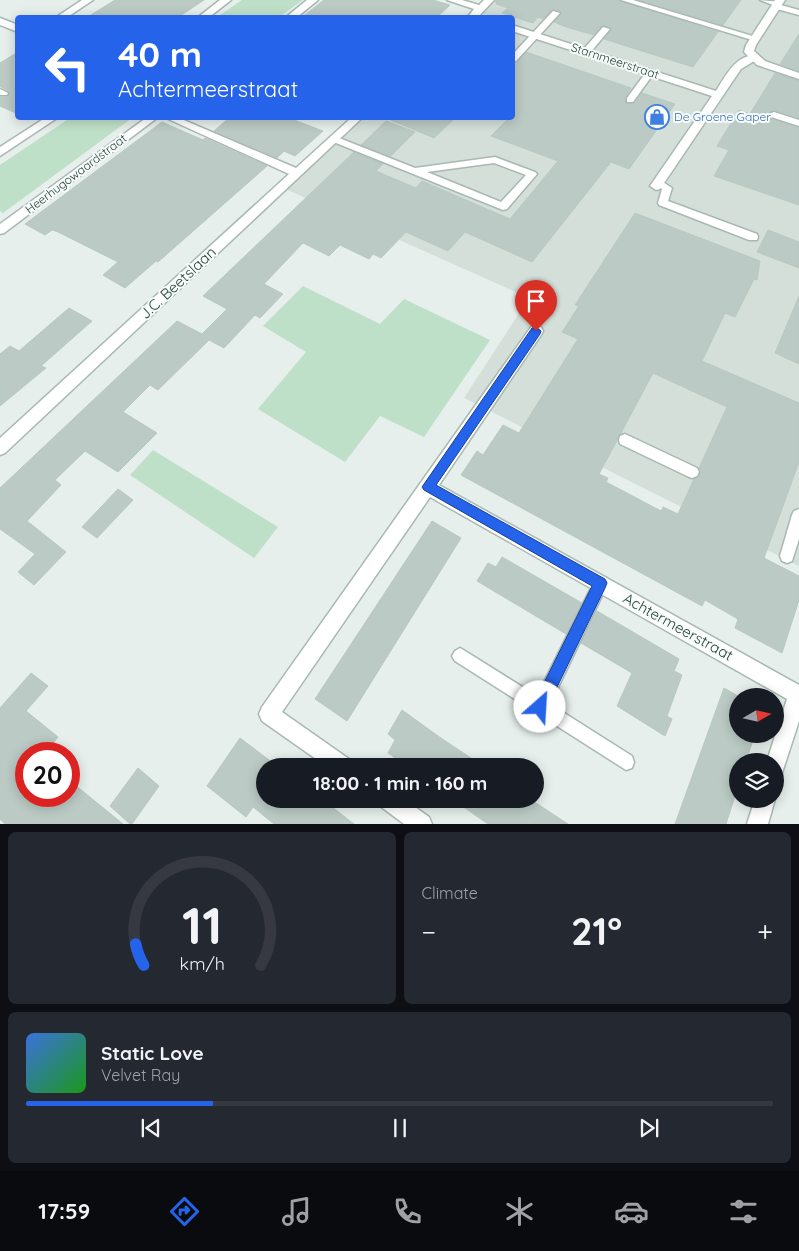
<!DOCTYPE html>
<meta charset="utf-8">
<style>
:root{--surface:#171b24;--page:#242831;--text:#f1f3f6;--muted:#9ea1a6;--line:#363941;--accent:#2563eb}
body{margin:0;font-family:Quicksand,sans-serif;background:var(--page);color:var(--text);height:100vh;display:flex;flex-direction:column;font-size:19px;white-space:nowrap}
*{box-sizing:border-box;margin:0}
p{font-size:16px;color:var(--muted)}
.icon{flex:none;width:28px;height:28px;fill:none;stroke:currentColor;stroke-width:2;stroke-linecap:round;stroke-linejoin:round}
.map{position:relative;height:824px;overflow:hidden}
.drawer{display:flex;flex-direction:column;gap:8px;padding:8px;background:#0d0f14;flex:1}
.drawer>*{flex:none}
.hud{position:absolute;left:15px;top:15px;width:500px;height:105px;border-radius:5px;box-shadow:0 2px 12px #0003;background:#2563eb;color:#fff;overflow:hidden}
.needle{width:32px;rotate:81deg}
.tools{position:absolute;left:729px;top:688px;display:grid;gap:10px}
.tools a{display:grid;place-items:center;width:55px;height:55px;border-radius:50%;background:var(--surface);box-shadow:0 2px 12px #0003;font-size:25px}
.speed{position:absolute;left:15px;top:742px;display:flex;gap:10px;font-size:25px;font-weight:700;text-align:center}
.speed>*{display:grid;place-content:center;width:65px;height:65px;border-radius:50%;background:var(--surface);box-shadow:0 2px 12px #0003;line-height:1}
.speed .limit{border:8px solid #d22;background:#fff;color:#111}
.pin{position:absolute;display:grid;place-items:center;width:42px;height:42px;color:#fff;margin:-51px -21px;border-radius:50% 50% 50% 0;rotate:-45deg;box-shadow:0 0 5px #0007}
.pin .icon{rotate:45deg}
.me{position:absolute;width:55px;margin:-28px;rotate:26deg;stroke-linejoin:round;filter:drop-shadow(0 0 4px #0008)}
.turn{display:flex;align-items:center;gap:18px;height:105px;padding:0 20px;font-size:22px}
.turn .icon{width:65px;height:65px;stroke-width:2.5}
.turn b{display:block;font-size:35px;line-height:42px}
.big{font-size:38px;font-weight:700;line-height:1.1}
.drawer .card{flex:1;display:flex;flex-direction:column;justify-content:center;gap:8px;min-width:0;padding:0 18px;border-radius:8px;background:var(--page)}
.drawer .dial{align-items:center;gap:0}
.dial svg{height:130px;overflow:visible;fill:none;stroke:var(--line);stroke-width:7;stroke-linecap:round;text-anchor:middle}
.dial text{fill:var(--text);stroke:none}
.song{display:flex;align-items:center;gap:15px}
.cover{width:60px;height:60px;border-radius:8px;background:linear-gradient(135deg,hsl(220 70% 55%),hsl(120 70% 35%))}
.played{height:5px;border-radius:2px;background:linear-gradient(90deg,var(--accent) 25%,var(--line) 25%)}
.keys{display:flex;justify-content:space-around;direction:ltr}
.heat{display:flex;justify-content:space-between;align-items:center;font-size:28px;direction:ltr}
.drawer .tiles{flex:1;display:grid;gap:8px;grid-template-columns:1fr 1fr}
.card:last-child{grid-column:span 2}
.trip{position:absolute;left:256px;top:758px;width:288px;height:50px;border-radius:25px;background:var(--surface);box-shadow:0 2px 12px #0003;font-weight:700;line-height:50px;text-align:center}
.menu{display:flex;height:80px;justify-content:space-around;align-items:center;background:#090b0e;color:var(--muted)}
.menu .icon{width:35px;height:35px}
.menu .current{color:var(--accent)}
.menu b{font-size:22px;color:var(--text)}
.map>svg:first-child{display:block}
.built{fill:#d4dfda}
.green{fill:#bfe0c8}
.building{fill:#bbcac4;stroke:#b8c9c2;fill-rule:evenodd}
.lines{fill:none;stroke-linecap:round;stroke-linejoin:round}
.service-casing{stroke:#a8b8b2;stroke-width:3}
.minor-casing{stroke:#a8b8b2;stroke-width:3}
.tertiary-casing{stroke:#a8b8b2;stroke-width:3}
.service{fill:#fff;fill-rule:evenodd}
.minor{fill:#fff;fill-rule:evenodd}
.tertiary{fill:#fff;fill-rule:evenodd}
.route{fill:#2563eb;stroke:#184099}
.labels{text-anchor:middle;stroke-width:4;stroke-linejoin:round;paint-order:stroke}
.far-street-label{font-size:12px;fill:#24423a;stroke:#f7fbf9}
.far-shop-label{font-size:12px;fill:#366cbe;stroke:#f7fbf9;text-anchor:start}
.street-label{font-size:15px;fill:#24423a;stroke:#f7fbf9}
</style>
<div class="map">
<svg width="799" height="824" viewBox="0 0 799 824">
<rect width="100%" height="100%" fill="#e6efeb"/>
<path class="built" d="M483 0H799V566L464 398 529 298 281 187 356 118H512V18L464 17Z"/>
<g class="green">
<path d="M242 0H303L279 17H217Z"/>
<path d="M70 118H132L3 213 0 211V165Z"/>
<path d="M303 286 380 324 404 299 490 340 424 437 380 416 345 462 258 409 306 352 263 326Z"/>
<path d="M153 450 278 527 254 558 130 475Z"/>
</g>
<g class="building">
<path d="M115 0H204L177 18H86Z"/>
<path d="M324 0H433L450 5 436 18H301Z"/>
<path d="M496 0H619L718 32 693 67 604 39 611 30V27L602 26 594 35 566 27 554 22 562 13 554 9 543 19 538 17 533 23 502 13 508 8 496 4Z"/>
<path d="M639 0H741L723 25Z"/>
<path d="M799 34V71L780 64Z"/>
<path d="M18 52V114L0 106V97H7L10 92 0 86V63Z"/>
<path d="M526 52 631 88 625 98 627 104 635 103 642 93 675 104 629 169 611 162 532 262 465 232 448 251 406 232 381 258 373 254 369 259 340 245 329 256 303 243 264 284 283 294 260 318 255 315 224 348 209 340 158 390 150 385 123 412 157 433 118 472 85 451 55 480 61 485 27 521 66 552 34 585 18 572 35 554 0 529V488L177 321 202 334 227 309 203 296 354 152 383 164 376 171 416 188 422 181 510 219 558 161 491 136 509 118H512V63L517 62Z"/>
<path d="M775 73 799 81V118L775 110 769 113 770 119 799 128V205L714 176 729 150 717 146 739 110 750 114Z"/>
<path d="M229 118H289L323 131 295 156 284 151 277 158 214 131Z"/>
<path d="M386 118H455L434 138Z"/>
<path d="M386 121 415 132 391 156 361 145Z"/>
<path d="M162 122 203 140 205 138 267 166 158 262 156 261 125 288 103 275 118 262 58 232 52 230 45 235 25 224Z"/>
<path d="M635 213 760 261 757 280 754 279 735 317 725 313 702 361 799 403V462L764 558 799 576V600L782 653 735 628 738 619 705 600 702 606 461 475 477 451 483 455 503 425 519 433 578 339 562 332 579 306 575 305ZM653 373 727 407 699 468 701 473 694 479 678 514 663 507 661 511 644 502 606 482 608 478 599 474Z"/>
<path d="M768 230 799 242V268L757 252Z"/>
<path d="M799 296V364L775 353Z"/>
<path d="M69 308 92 321 41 366 46 368 0 406V354L10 346 19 351Z"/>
<path d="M118 489 133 500 97 538 82 527Z"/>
<path d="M432 521 461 538 347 721 315 699Z"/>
<path d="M502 557 582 603 566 634 477 581 488 563 496 567Z"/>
<path d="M597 611 679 659 674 671 682 675 667 716 672 719 665 736 617 706 632 673 581 643Z"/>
<path d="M31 673 48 686 26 711 58 737 44 754H26V796H69V780L123 824H5L0 819V708Z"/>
<path d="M724 688 738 696V734H755L746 761H738V787L726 824H675Z"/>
<path d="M402 710 438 736 483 766H407L388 753 395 740 388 734Z"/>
<path d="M240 738 277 766H265V799H322L354 824H274L253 807 246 817 207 786Z"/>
<path d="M138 768 159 786 132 824H130L110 806Z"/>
<path d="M452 799H530L568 824H488Z"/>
</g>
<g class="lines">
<defs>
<g id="service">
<path d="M621 0H633L759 38 752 40Z"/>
<path d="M760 0 781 2V5L799 10V15L773 8V5Z"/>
<path d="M553 11 560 13 516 61H512V55Z"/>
<path d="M603 27 610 29 589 54H583V50Z"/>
<path d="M650 70 654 73 633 102H627V98L647 71Z"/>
<path d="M774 112 799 120V126L771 117V113Z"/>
<path d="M334 136 415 168 495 157 535 172 537 174 507 209 503 210 331 141V137ZM494 163 526 175 501 202 427 172Z"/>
<path d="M658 179 672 188 668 201 757 234 758 237 757 240H749L659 205 658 203 662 189 653 182Z"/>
<path d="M625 434 697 468 699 472 697 476 692 478 687 476 620 444 619 440 620 436Z"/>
<path d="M799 509V539L792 561 787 563 782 561 780 556 792 515 794 511Z"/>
<path d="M601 576 606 578 608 583 550 704 632 756 634 762 632 768 626 770 455 661 452 656 455 651 460 648 465 651 537 696 596 578Z"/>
</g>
<g id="minor">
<path d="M82 0H93L66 18H55Z"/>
<path d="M220 0H231L208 18H197Z"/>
<path d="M307 0H318L296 18H285Z"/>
<path d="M447 0H462L479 5 484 0H494L477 18H467L474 9Z"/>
<path d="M0 18 18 25V32L0 25Z"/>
<path d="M512 25 716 91C725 77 737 52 758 56L759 58 741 69 660 189 656 190 650 186 712 96 512 31Z"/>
<path d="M0 89 8 93 7 95H0Z"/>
<path d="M45 118H57L0 156V147Z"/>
<path d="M146 118H157L4 233 0 234V224Z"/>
<path d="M166 118H179L296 168 351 118H362L5 453 0 455V438L289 174Z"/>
<path d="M536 326 541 327 543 331 541 335 439 485 799 685V721L782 773 775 776V761H767L787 699 430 497 282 712 349 759 352 766H326L262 721 259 714 262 707 531 327Z"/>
<path d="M377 799H404L429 817 432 824H404L380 806Z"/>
<path d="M755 799H775L768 824H747Z"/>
</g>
<path id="tertiary" d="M775 0H785L756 45 754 51 765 61 799 73V79L757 65 744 52 746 45Z"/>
</defs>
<use href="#service" class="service-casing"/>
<use href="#minor" class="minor-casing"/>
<use href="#tertiary" class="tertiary-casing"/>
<use href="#service" class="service"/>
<use href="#minor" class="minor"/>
<use href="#tertiary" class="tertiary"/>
</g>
<path class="route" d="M536 327 541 331 540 334 436 485 605 579 607 583 605 588 545 712 540 714 534 712 532 707 592 586 424 490 422 487 532 328Z"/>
<defs>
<symbol id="shop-ring" viewBox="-11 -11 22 22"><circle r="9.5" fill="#f7fbf9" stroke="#3f7fe0" stroke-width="1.5"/><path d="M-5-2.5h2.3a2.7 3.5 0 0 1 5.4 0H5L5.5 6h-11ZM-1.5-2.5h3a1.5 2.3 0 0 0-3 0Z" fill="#3f7fe0"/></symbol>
</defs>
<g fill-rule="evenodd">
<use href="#shop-ring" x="643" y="103" width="28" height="28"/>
</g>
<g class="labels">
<g class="far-street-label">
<text transform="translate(615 61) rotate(18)" y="4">Starnmeerstraat</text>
<text transform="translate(76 174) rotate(-37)" y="4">Heerhugowaardstraat</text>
</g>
<g class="far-shop-label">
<text x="674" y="121">De Groene Gaper</text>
</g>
<g class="street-label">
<text transform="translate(178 283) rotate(-43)" y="5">J.C. Beetslaan</text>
<text transform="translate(678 627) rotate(29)" y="5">Achtermeerstraat</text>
</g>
</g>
</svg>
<div class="tools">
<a><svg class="needle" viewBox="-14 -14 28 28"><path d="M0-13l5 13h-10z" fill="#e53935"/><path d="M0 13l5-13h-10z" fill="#9ea1a6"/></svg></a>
<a><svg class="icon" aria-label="layers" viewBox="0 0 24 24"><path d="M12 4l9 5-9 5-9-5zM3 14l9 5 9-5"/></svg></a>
</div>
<div class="speed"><div class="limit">20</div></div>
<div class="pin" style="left:536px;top:331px;background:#d93025"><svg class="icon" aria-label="arrive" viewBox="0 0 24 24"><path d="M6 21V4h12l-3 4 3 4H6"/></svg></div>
<svg class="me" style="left:540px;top:707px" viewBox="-20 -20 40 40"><circle r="19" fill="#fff"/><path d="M0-13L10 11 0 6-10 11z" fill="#2563eb"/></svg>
<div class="trip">18:00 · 1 min · 160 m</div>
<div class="hud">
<div class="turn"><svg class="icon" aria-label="left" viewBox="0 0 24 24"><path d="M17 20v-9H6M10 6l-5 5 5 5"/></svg><div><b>40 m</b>Achtermeerstraat</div></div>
</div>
</div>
<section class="drawer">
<div class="tiles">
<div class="card dial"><svg viewBox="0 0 100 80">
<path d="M14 69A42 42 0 1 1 86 69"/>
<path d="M14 69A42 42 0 0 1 9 56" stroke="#2563eb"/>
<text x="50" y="56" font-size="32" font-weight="700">11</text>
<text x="50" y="72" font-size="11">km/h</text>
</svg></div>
<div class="card"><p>Climate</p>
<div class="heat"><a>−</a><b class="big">21°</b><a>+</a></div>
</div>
<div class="card">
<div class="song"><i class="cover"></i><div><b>Static Love</b><p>Velvet Ray</p></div></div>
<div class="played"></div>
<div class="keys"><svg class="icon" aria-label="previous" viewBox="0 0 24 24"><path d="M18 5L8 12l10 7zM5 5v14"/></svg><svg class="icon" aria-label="pause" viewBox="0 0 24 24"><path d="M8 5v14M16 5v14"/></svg><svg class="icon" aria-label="next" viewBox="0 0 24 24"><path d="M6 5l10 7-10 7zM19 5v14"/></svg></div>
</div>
</div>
</section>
<nav class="menu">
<b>17:59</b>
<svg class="icon current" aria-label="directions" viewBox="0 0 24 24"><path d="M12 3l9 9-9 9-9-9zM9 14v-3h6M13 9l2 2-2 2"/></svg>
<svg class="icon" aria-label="music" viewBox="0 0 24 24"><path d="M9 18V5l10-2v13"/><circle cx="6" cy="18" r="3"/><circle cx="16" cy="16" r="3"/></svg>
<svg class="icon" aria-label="phone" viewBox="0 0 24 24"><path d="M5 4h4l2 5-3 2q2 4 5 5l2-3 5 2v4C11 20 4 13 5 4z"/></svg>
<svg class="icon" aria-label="climate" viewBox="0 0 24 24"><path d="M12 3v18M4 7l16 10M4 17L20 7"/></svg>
<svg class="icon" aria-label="car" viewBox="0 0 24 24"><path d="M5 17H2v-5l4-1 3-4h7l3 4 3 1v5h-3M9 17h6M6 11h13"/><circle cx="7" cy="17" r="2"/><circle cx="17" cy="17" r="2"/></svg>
<svg class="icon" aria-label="filters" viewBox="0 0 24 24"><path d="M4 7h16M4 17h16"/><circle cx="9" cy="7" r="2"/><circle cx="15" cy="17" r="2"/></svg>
</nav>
